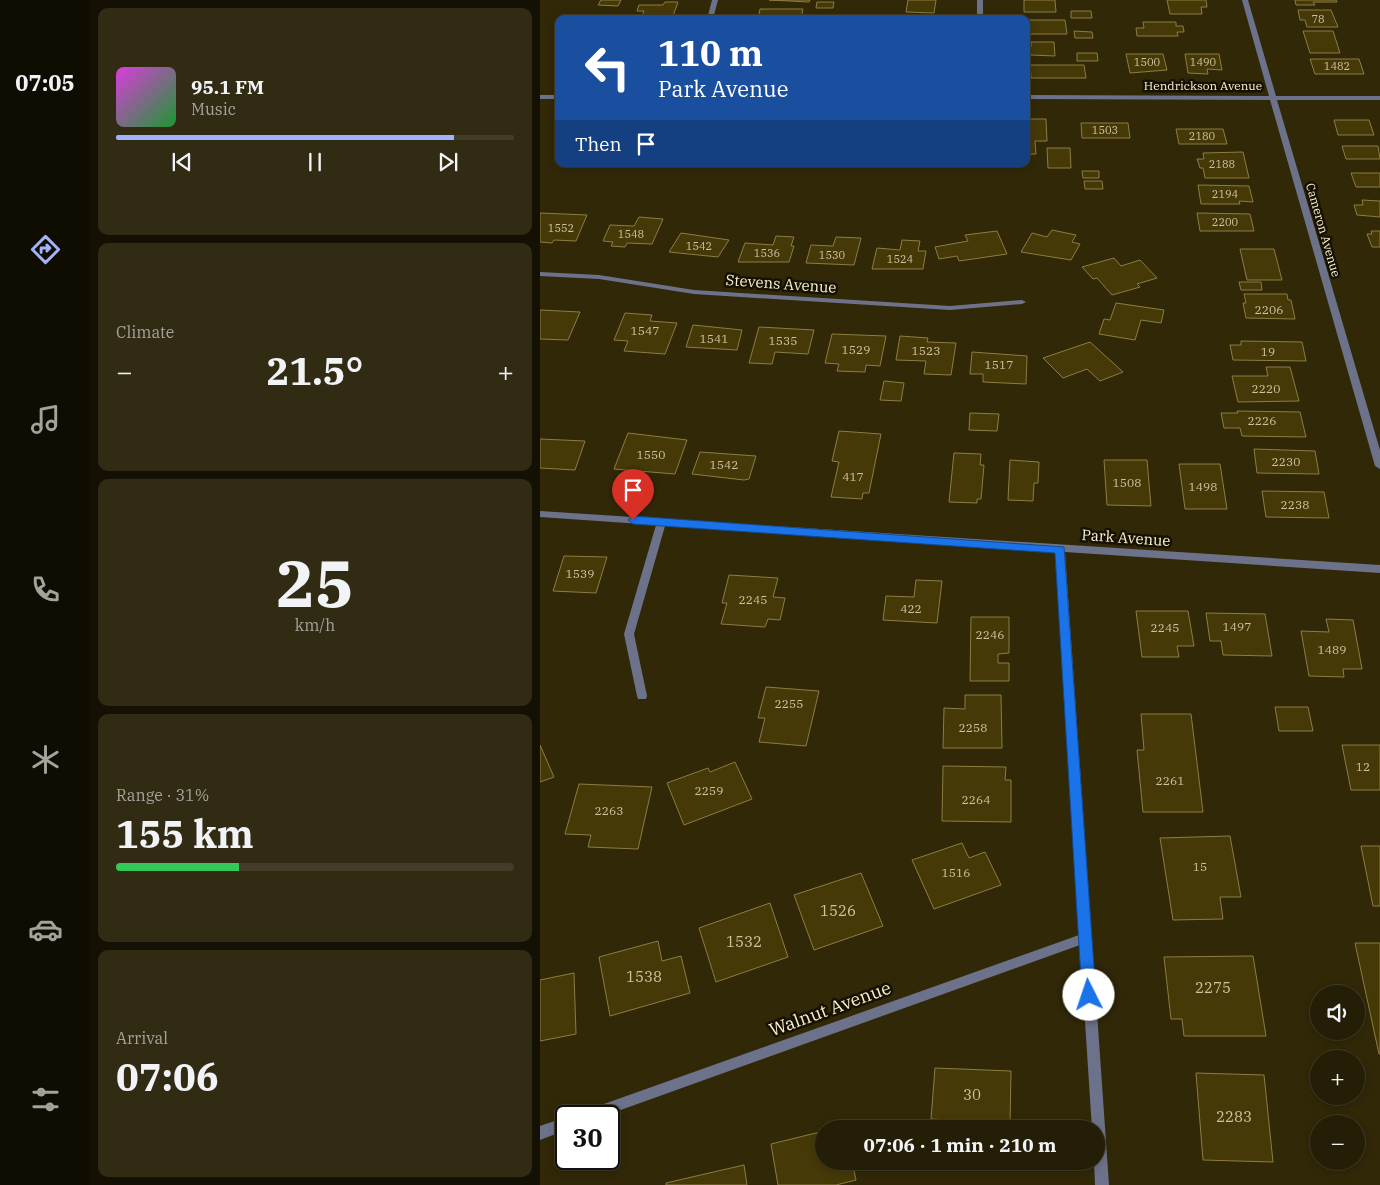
<!DOCTYPE html>
<meta charset="utf-8">
<style>
:root{--surface:#251e06;--page:#312b14;--text:#f1f3f6;--muted:#a3a29b;--line:#423c28;--accent:#a2b2fd}
body{margin:0;font-family:"IBM Plex Serif",serif;background:var(--page);color:var(--text);height:100vh;display:flex;flex-direction:column;font-size:19px;white-space:nowrap}
*{box-sizing:border-box;margin:0}
p{font-size:16px;color:var(--muted)}
.icon{flex:none;width:28px;height:28px;fill:none;stroke:currentColor;stroke-width:2;stroke-linecap:round;stroke-linejoin:round}
.map{position:relative;flex:1;overflow:hidden}
.sheet{display:flex;flex-direction:column;gap:8px;padding:8px;background:#141003;width:450px}
.sheet>*{flex:none}
.top-card{position:absolute;left:15px;top:15px;width:475px;height:152px;border-radius:10px;box-shadow:0 2px 8px #0003,0 0 0 1px var(--line);background:#1a4fa0;color:#fff;overflow:hidden}
.buttons{position:absolute;left:770px;top:985px;display:grid;gap:10px}
.buttons a{display:grid;place-items:center;width:55px;height:55px;border-radius:50%;background:var(--surface);box-shadow:0 2px 8px #0003,0 0 0 1px var(--line);font-size:25px}
.speed{position:absolute;left:15px;top:1105px;display:flex;gap:10px;font-size:25px;font-weight:700;text-align:center}
.speed>*{display:grid;place-content:center;width:65px;height:65px;border-radius:50%;background:var(--surface);box-shadow:0 2px 8px #0003,0 0 0 1px var(--line);line-height:1}
.speed .limit{border:2px solid #111;border-radius:8px;background:#fff;color:#111}
.pin{position:absolute;display:grid;place-items:center;width:42px;height:42px;color:#fff;margin:-51px -21px;border-radius:50% 50% 50% 0;rotate:-45deg;box-shadow:0 0 5px #0007}
.pin .icon{rotate:45deg}
.me{position:absolute;width:55px;margin:-28px;rotate:356deg;stroke-linejoin:round;filter:drop-shadow(0 0 4px #0008)}
.turn{display:flex;align-items:center;gap:18px;height:105px;padding:0 20px;font-size:22px}
.turn .icon{width:65px;height:65px;stroke-width:2.5}
.turn b{display:block;font-size:35px;line-height:42px}
.then{display:flex;align-items:center;height:48px;padding:0 20px;background:#0003;gap:10px;font-size:19px}
.big{font-size:38px;font-weight:700;line-height:1.1}
.sheet .widget{flex:1;display:flex;flex-direction:column;justify-content:center;gap:8px;min-width:0;padding:0 18px;border-radius:10px;background:var(--page)}
.sheet .dial{align-items:center;gap:0}
.dial b{font-size:65px;line-height:1}
.song{display:flex;align-items:center;gap:15px}
.cover{width:60px;height:60px;border-radius:8px;background:linear-gradient(135deg,hsl(300 70% 55%),hsl(130 70% 35%))}
.played{height:5px;border-radius:2px;background:linear-gradient(90deg,var(--accent) 85%,var(--line) 85%)}
.keys{display:flex;justify-content:space-around;direction:ltr}
.heat{display:flex;justify-content:space-between;align-items:center;font-size:28px;direction:ltr}
.charge{height:8px;border-radius:4px;background:linear-gradient(90deg,#34c759 31%,var(--line) 0)}
.trip{position:absolute;left:275px;top:1120px;width:290px;height:50px;border-radius:25px;background:var(--surface);box-shadow:0 2px 8px #0003,0 0 0 1px var(--line);font-weight:700;line-height:50px;text-align:center}
main{display:flex;flex:1;min-height:0}
.dock{display:flex;flex-direction:column;width:90px;justify-content:space-around;align-items:center;background:#0f0c02;color:var(--muted)}
.dock .icon{width:35px;height:35px}
.dock .active{color:var(--accent)}
.dock b{font-size:22px;color:var(--text)}
.map>svg:first-child{display:block}
.building{fill:#453908;stroke:#8d7d41}
.lines{fill:none;stroke-linecap:round;stroke-linejoin:round}
.minor{fill:#6c7289;fill-rule:evenodd}
.route{fill:#1a73e8;stroke:#114b97}
.labels{text-anchor:middle;stroke-width:5;stroke-linejoin:round;paint-order:stroke}
.far-number-label{font-size:11px;fill:#cdc3a0}
.far-street-label{font-size:12px;fill:#faf1d2;stroke:#171100}
.number-label{font-size:12px;fill:#cdc3a0}
.street-label{font-size:15px;fill:#faf1d2;stroke:#171100}
.near-number-label{font-size:15px;fill:#cdc3a0}
.near-street-label{font-size:18px;fill:#faf1d2;stroke:#171100}
</style>
<main>
<nav class="dock">
<b>07:05</b>
<svg class="icon active" aria-label="directions" viewBox="0 0 24 24"><path d="M12 3l9 9-9 9-9-9zM9 14v-3h6M13 9l2 2-2 2"/></svg>
<svg class="icon" aria-label="music" viewBox="0 0 24 24"><path d="M9 18V5l10-2v13"/><circle cx="6" cy="18" r="3"/><circle cx="16" cy="16" r="3"/></svg>
<svg class="icon" aria-label="phone" viewBox="0 0 24 24"><path d="M5 4h4l2 5-3 2q2 4 5 5l2-3 5 2v4C11 20 4 13 5 4z"/></svg>
<svg class="icon" aria-label="climate" viewBox="0 0 24 24"><path d="M12 3v18M4 7l16 10M4 17L20 7"/></svg>
<svg class="icon" aria-label="car" viewBox="0 0 24 24"><path d="M5 17H2v-5l4-1 3-4h7l3 4 3 1v5h-3M9 17h6M6 11h13"/><circle cx="7" cy="17" r="2"/><circle cx="17" cy="17" r="2"/></svg>
<svg class="icon" aria-label="filters" viewBox="0 0 24 24"><path d="M4 7h16M4 17h16"/><circle cx="9" cy="7" r="2"/><circle cx="15" cy="17" r="2"/></svg>
</nav>
<section class="sheet">
<div class="widget">
<div class="song"><i class="cover"></i><div><b>95.1 FM</b><p>Music</p></div></div>
<div class="played"></div>
<div class="keys"><svg class="icon" aria-label="previous" viewBox="0 0 24 24"><path d="M18 5L8 12l10 7zM5 5v14"/></svg><svg class="icon" aria-label="pause" viewBox="0 0 24 24"><path d="M8 5v14M16 5v14"/></svg><svg class="icon" aria-label="next" viewBox="0 0 24 24"><path d="M6 5l10 7-10 7zM19 5v14"/></svg></div>
</div>
<div class="widget"><p>Climate</p>
<div class="heat"><a>−</a><b class="big">21.5°</b><a>+</a></div>
</div>
<div class="widget dial"><b>25</b><p>km/h</p></div>
<div class="widget"><p>Range · 31%</p><b class="big">155 km</b><div class="charge"></div></div>
<div class="widget"><p>Arrival</p><b class="big">07:06</b></div>
</section>
<div class="map">
<svg width="840" height="1185" viewBox="0 0 840 1185">
<rect width="100%" height="100%" fill="#312808"/>
<g class="building">
<path d="M61 0H81L78 6 58 5Z"/>
<path d="M229 0H270L269 2Z"/>
<path d="M368 0H396L394 13 366 12Z"/>
<path d="M484 0H515L516 12H484Z"/>
<path d="M627 0H666L667 7H661L662 14H630Z"/>
<path d="M755 0H796L797 2H773L775 5H756Z"/>
<path d="M125 2H138L133 16H128L127 19H113L114 16H102L104 11H97L99 5H123Z"/>
<path d="M277 2H294L293 8H276Z"/>
<path d="M220 9H263L261 19H218Z"/>
<path d="M758 10H791L798 27H767L765 20H760Z"/>
<path d="M531 11H551L552 18H531Z"/>
<path d="M489 20H525L527 34H490Z"/>
<path d="M603 22H636V26H643L644 32H637L638 36H597L596 28H604Z"/>
<path d="M534 31 552 32 553 38H535Z"/>
<path d="M763 31H793L800 53H770Z"/>
<path d="M491 42H514L515 56 491 55 487 47H491Z"/>
<path d="M537 53H557L558 61H537Z"/>
<path d="M586 54H623L627 70 590 73Z"/>
<path d="M645 54H679L682 70 667 69 668 74 648 73Z"/>
<path d="M770 59H819L824 74H775Z"/>
<path d="M490 65H544L546 78H491Z"/>
<path d="M486 119H506L507 141H495L496 154H486Z"/>
<path d="M794 120H829L834 135H798Z"/>
<path d="M541 123H588L590 138H542Z"/>
<path d="M636 129H683L687 144H639Z"/>
<path d="M802 146H838L840 159H806Z"/>
<path d="M507 148H530L531 168H508Z"/>
<path d="M703 152 709 178H665L663 168H660L657 159H664L663 153Z"/>
<path d="M542 171H559V178H543Z"/>
<path d="M811 173H840V187H816Z"/>
<path d="M544 181H562L563 189H545Z"/>
<path d="M658 185 709 186 713 202 699 201 700 204H661Z"/>
<path d="M822 200 840 201V217L817 215 814 205H823Z"/>
<path d="M0 213 47 215 36 241 14 240 12 243 0 242Z"/>
<path d="M657 213 710 214 714 231H660Z"/>
<path d="M99 217 123 219 112 244 87 243 85 247 71 246 73 242 63 241 70 225 94 226Z"/>
<path d="M512 230 536 235 532 242 540 244 531 260 481 252 492 233 507 237Z"/>
<path d="M457 231 467 254 419 261 417 256 399 259 395 247 428 241 425 235Z"/>
<path d="M831 231H840V247H832L827 234H832Z"/>
<path d="M141 233 189 240 178 257 129 252Z"/>
<path d="M236 236 254 237 251 246H254L249 262H198L205 243 233 245Z"/>
<path d="M296 237 321 238 314 265 266 263 271 245 293 246Z"/>
<path d="M362 240 380 241 378 251H386L383 269H332L337 248 360 250Z"/>
<path d="M700 249H734L742 280H707Z"/>
<path d="M574 258 581 266 600 260 617 278 597 284 600 287 572 295 557 278 553 279 542 267Z"/>
<path d="M699 282H721L722 290H701Z"/>
<path d="M704 294H747L748 300H751L755 319 706 318 703 303H706Z"/>
<path d="M576 303 624 310 621 323 601 320 595 340 559 334 564 319 570 320Z"/>
<path d="M0 310 40 312 28 340 0 339Z"/>
<path d="M85 313 112 315 110 321 137 323 125 354 84 351 88 341 74 340Z"/>
<path d="M153 325 202 330 197 350 146 347Z"/>
<path d="M219 327 274 330 268 354 235 352 232 364 209 363Z"/>
<path d="M292 334 346 336 340 366 326 365 325 372 297 371 299 364 285 363Z"/>
<path d="M360 336 388 338 387 342 416 343 411 375 384 374 386 361 356 360Z"/>
<path d="M701 341 762 342 766 361 693 360 690 345H701Z"/>
<path d="M550 342 583 372 560 381 547 369 523 378 503 358Z"/>
<path d="M432 352 487 356 486 384 443 382V374H430Z"/>
<path d="M726 367H750L759 401 698 402 692 376H728Z"/>
<path d="M344 381 364 383 361 401 340 400Z"/>
<path d="M697 411 760 412 766 437 702 436 700 428H684L681 413H698Z"/>
<path d="M430 413 459 414 457 431 429 430Z"/>
<path d="M299 431 341 434 329 493H323L322 499 291 497 299 462 292 461Z"/>
<path d="M88 433 147 440 135 474 74 469Z"/>
<path d="M0 439 45 441 35 470 0 468Z"/>
<path d="M714 449 775 451 779 474 717 473Z"/>
<path d="M160 452 216 456 209 479 204 480 152 474Z"/>
<path d="M414 453 441 454 440 465H444L441 499H437V503L409 502Z"/>
<path d="M470 460 499 462 498 483H494L493 501 468 500Z"/>
<path d="M564 460H607L611 506 567 505Z"/>
<path d="M639 464H680L687 509H645Z"/>
<path d="M722 491 784 492 789 518 726 517Z"/>
<path d="M24 556 67 557 56 593 13 591Z"/>
<path d="M189 575 238 578 233 597 245 598 240 620 228 619 225 627 181 624 187 603H182Z"/>
<path d="M376 580 402 581 397 623 343 620 346 596 374 597Z"/>
<path d="M596 611H648L654 646H637L639 657H602Z"/>
<path d="M666 613 725 614 732 656 683 655 681 641H670Z"/>
<path d="M431 617H469V653L458 654V663H469V681H430Z"/>
<path d="M786 619 813 620 822 669H803L804 677 769 676 761 631 789 632Z"/>
<path d="M226 687 279 691 266 746 219 742 225 718H218Z"/>
<path d="M425 695H461L462 748H403L404 708 425 709Z"/>
<path d="M735 707H768L773 731H739Z"/>
<path d="M601 714H651L663 812H603L597 750H604Z"/>
<path d="M0 745 14 777 0 782Z"/>
<path d="M802 745H840V790H811Z"/>
<path d="M195 762 212 799 144 825 127 783 168 768 170 772Z"/>
<path d="M403 766 466 767 465 780H471V822L402 821Z"/>
<path d="M39 784 112 787 98 849 48 847 51 835 25 834Z"/>
<path d="M690 836 701 897H680L683 919 633 920 620 838Z"/>
<path d="M422 843 429 858 445 852 461 885 394 909 372 860Z"/>
<path d="M821 846H840V906H833Z"/>
<path d="M321 873 343 926 274 950 254 895Z"/>
<path d="M230 903 248 957 176 982 159 928Z"/>
<path d="M118 941 122 961 141 956 150 993 70 1016 59 957Z"/>
<path d="M815 943H840V1054H839Z"/>
<path d="M713 956 726 1036H644L642 1019H631L624 957Z"/>
<path d="M34 973 36 1034 0 1041V980Z"/>
<path d="M395 1068 471 1071 470 1123 391 1119Z"/>
<path d="M656 1073 724 1075 733 1162 663 1160Z"/>
<path d="M284 1131V1161H312L316 1180 296 1185H238L231 1144Z"/>
<path d="M204 1165 207 1185H126V1183Z"/>
</g>
<g class="lines">
<g class="minor">
<path d="M172 0H178L173 19H167Z"/>
<rect x="437" y="0" width="6" height="19"/>
<path d="M702 0H708L736 96H840V100H737L840 450V469L835 466 730 100 486 99V95L729 96Z"/>
<rect x="0" y="95" width="19" height="4"/>
<path d="M0 272 59 275 154 290 410 306 482 300 486 302 482 304 410 310 154 294 59 279 0 276Z"/>
<path d="M0 511 840 565V573L525 552 569 1185H555L554 1161H556V1129H552L540 945 64 1116H40L42 1111 47 1110 539 935 515 551 125 526 94 634 107 696 106 699H98L97 696 84 634 116 525 0 517Z"/>
<path d="M26 1117V1130L0 1140V1126Z"/>
</g>
</g>
<path class="route" d="M93 516 524 547 556 995 554 1000 549 1001 544 1000 542 995 515 553 93 524 88 520Z"/>
<g class="labels">
<g class="far-number-label">
<text x="778" y="23">78</text>
<text x="607" y="66">1500</text>
<text x="663" y="66">1490</text>
<text x="797" y="70">1482</text>
<text x="565" y="134">1503</text>
<text x="662" y="140">2180</text>
<text x="682" y="168">2188</text>
<text x="685" y="198">2194</text>
<text x="685" y="226">2200</text>
<text x="21" y="232">1552</text>
<text x="91" y="238">1548</text>
<text x="159" y="250">1542</text>
<text x="227" y="257">1536</text>
<text x="292" y="259">1530</text>
<text x="360" y="263">1524</text>
</g>
<g class="far-street-label">
<text x="663" y="90">Hendrickson Avenue</text>
<text transform="translate(783 230) rotate(74)" y="4">Cameron Avenue</text>
</g>
<g class="number-label">
<text x="729" y="314">2206</text>
<text x="105" y="335">1547</text>
<text x="174" y="343">1541</text>
<text x="243" y="345">1535</text>
<text x="316" y="354">1529</text>
<text x="386" y="355">1523</text>
<text x="728" y="356">19</text>
<text x="459" y="369">1517</text>
<text x="726" y="393">2220</text>
<text x="722" y="425">2226</text>
<text x="111" y="459">1550</text>
<text x="746" y="466">2230</text>
<text x="184" y="469">1542</text>
<text x="313" y="481">417</text>
<text x="587" y="487">1508</text>
<text x="663" y="491">1498</text>
<text x="755" y="509">2238</text>
<text x="40" y="578">1539</text>
<text x="213" y="604">2245</text>
<text x="371" y="613">422</text>
<text x="697" y="631">1497</text>
<text x="625" y="632">2245</text>
<text x="450" y="639">2246</text>
<text x="792" y="654">1489</text>
<text x="249" y="708">2255</text>
<text x="433" y="732">2258</text>
<text x="823" y="771">12</text>
<text x="630" y="785">2261</text>
<text x="169" y="795">2259</text>
<text x="436" y="804">2264</text>
<text x="69" y="815">2263</text>
<text x="660" y="871">15</text>
<text x="416" y="877">1516</text>
</g>
<g class="street-label">
<text transform="translate(241 284) rotate(4)" y="5">Stevens Avenue</text>
<text transform="translate(586 538) rotate(4)" y="5">Park Avenue</text>
</g>
<g class="near-number-label">
<text x="298" y="916">1526</text>
<text x="204" y="947">1532</text>
<text x="104" y="982">1538</text>
<text x="673" y="993">2275</text>
<text x="432" y="1100">30</text>
<text x="694" y="1122">2283</text>
</g>
<g class="near-street-label">
<text transform="translate(290 1009) rotate(-20)" y="6">Walnut Avenue</text>
</g>
</g>
</svg>
<div class="buttons">
<a><svg class="icon" aria-label="sound" viewBox="0 0 24 24"><path d="M4 9h4l5-4v14l-5-4H4zM17 9q2 3 0 6"/></svg></a>
<a>+</a>
<a>−</a>
</div>
<div class="speed"><div class="limit">30</div></div>
<div class="pin" style="left:93px;top:520px;background:#d93025"><svg class="icon" aria-label="arrive" viewBox="0 0 24 24"><path d="M6 21V4h12l-3 4 3 4H6"/></svg></div>
<svg class="me" style="left:549px;top:995px" viewBox="-20 -20 40 40"><circle r="19" fill="#fff"/><path d="M0-13L10 11 0 6-10 11z" fill="#1a73e8"/></svg>
<div class="trip">07:06 · 1 min · 210 m</div>
<div class="top-card">
<div class="turn"><svg class="icon" aria-label="left" viewBox="0 0 24 24"><path d="M17 20v-9H6M10 6l-5 5 5 5"/></svg><div><b>110 m</b>Park Avenue</div></div>
<div class="then">Then<svg class="icon" aria-label="arrive" viewBox="0 0 24 24"><path d="M6 21V4h12l-3 4 3 4H6"/></svg></div>
</div>
</div>
</main>
